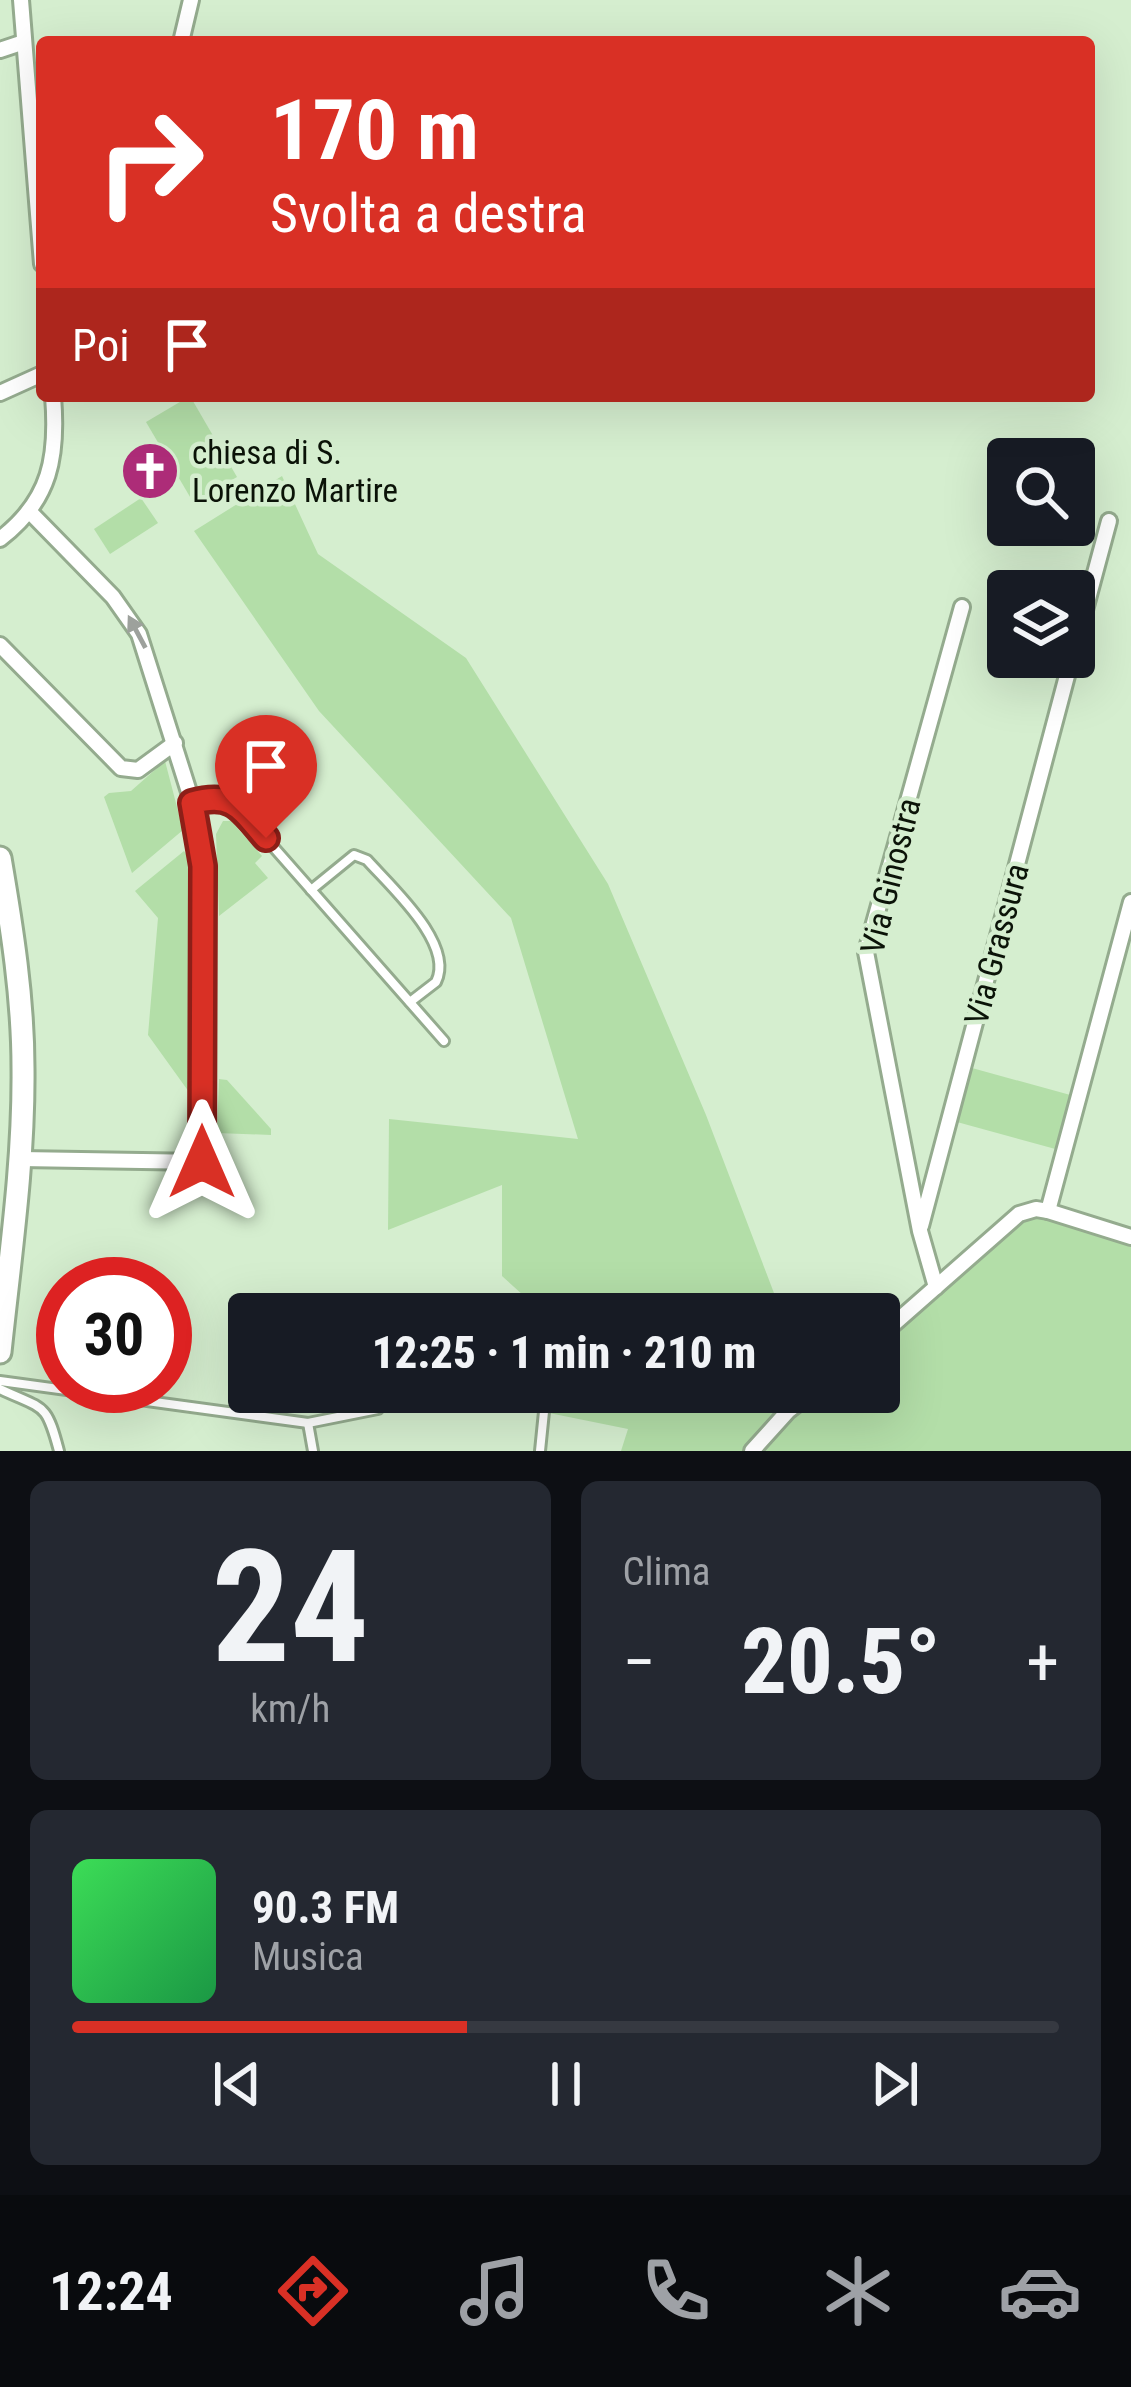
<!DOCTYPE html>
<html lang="it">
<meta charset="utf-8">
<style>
:root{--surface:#171b24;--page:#242831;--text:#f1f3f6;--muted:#9ea1a6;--line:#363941;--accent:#d93025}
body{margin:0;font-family:"Roboto Condensed",sans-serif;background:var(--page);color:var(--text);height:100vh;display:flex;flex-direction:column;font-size:45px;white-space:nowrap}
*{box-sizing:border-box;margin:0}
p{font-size:39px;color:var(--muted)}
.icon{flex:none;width:66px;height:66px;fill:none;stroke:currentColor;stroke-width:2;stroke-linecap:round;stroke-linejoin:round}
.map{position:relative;height:1451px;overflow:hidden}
.panel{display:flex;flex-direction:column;gap:30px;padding:30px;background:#0d0f14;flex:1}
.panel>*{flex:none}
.guide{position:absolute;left:36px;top:36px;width:1059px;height:366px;border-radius:12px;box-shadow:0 12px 48px #0002;background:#d93025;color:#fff;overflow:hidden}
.fabs{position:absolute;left:987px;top:438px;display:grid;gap:24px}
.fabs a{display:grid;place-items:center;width:108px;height:108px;border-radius:12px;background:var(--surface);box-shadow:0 12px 48px #0002;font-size:60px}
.speed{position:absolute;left:36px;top:1257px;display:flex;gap:24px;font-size:60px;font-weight:700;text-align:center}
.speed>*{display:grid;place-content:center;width:156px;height:156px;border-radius:50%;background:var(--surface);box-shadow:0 12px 48px #0002;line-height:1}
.speed .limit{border:18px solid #d22;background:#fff;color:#111}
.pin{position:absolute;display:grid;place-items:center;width:102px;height:102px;color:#fff;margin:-123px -51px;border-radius:50% 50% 50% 0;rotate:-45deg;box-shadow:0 0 12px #0007}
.pin .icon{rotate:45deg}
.me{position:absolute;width:132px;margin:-66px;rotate:0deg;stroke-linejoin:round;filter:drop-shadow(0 0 9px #0008)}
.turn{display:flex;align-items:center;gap:42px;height:252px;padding:0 36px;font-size:54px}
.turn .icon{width:156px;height:156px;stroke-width:2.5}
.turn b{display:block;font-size:84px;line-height:102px}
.then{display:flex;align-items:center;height:114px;padding:0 36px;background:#0003;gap:24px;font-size:45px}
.big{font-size:90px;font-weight:800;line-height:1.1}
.panel .card{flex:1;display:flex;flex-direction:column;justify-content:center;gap:18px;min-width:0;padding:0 42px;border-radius:18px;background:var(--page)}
.panel .dial{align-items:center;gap:0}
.dial b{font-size:156px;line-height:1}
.song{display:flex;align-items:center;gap:36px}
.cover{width:144px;height:144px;border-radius:18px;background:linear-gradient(135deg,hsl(130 70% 55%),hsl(140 70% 35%))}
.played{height:12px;border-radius:6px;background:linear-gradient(90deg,var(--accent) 40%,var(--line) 40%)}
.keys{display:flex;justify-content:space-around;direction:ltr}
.heat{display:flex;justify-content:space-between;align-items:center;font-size:66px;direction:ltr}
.panel .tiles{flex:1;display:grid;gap:30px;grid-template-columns:1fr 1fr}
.card:last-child{grid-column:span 2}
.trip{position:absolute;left:228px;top:1293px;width:672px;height:120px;border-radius:12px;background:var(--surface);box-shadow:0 12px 48px #0002;font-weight:800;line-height:120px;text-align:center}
.tabs{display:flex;height:192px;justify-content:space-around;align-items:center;background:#090b0e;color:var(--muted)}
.tabs .icon{width:84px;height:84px}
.tabs .selected{color:var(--accent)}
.tabs b{font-size:54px;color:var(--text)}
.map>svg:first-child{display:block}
.green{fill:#b3dea8}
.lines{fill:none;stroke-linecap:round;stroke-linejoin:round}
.service-casing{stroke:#94ab8e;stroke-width:14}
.minor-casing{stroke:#94ab8e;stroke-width:20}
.primary-casing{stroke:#94ab8e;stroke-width:27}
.service{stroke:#fff;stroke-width:8}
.minor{stroke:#fff;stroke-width:14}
.primary{stroke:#fff;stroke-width:21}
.oneway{fill:#9da19c}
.route-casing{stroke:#8d1f18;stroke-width:30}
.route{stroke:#d93025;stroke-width:21}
.labels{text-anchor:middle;stroke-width:9;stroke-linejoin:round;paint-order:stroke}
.poi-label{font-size:33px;fill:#0b1308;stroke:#d5eecf;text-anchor:start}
.street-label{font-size:33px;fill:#0b1308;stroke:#d5eecf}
</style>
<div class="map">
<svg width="1131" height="1451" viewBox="0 0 1131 1451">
<rect width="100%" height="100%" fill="#d5eecf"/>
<g class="green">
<path d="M190 396 237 477 193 502 146 422Z"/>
<path d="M282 476 318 554 466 658 608 884 706 1115 782 1314H544L502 1276V1185L388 1230 389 1119 578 1139 511 918 319 711 194 531Z"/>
<path d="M141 498 158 523 110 554 94 529Z"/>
<path d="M165 761 183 830 132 873 104 797 109 793 131 791Z"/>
<path d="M223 821H231L262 856 255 863 268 878 219 916 216 834Z"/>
<path d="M184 851 189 858 191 878 189 1092 148 1035 158 918 135 891Z"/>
<path d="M972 1068 1074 1096 1059 1150 957 1122Z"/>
<path d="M219 1079 227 1080 271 1129V1135L217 1133Z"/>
<path d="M1048 1211 1131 1237V1451H621L628 1429 544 1412 546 1392H879V1331L1019 1214Z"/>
</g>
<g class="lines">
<defs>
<g id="service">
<path d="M194 803 221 798 240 809 444 1041"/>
<path d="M311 890 354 855 367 860C391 887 455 944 436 982L410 1002"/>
<path d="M0 1381 308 1423 378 1409"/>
<path d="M0 1389C45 1410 46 1402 59 1451"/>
<path d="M308 1423 313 1451"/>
<path d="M540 1451 546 1392"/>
</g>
<g id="minor">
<path d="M21 0 42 264"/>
<path d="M181 42 191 0"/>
<path d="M0 50 24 42"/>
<path d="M0 393 42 374"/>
<path d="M0 539C51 500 58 456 53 396"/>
<path d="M0 645 121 768 138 770 175 743"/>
<path d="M1074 651 1109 521"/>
<path d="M21 1159 202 1162 203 867 196 814 139 634 113 597 29 511"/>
<path d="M1048 1211 1131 902"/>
<path d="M921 1226 1072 657"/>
<path d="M936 1287 920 1231 866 952 962 607"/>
<path d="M879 1337 1019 1214 1036 1209 1048 1211 1131 1237"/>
<path d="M752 1451 788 1411 813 1392"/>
</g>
<path id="primary" d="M0 858C12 928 23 998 23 1068 24 1163 10 1257 0 1352"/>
</defs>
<use href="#service" class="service-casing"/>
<use href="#minor" class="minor-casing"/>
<use href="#primary" class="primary-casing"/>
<use href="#service" class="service"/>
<use href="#minor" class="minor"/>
<use href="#primary" class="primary"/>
</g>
<defs><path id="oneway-solid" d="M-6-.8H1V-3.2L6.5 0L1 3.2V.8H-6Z" transform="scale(3)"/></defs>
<use class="oneway" href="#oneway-solid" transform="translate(137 632) rotate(-118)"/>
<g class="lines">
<defs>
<path id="route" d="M202 1162 203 866 192 803C233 791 241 809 266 838"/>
</defs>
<use href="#route" class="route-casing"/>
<use href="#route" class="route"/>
</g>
<defs>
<symbol id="church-disc" viewBox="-11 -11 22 22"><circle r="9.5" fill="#ad2c78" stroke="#d5eecf"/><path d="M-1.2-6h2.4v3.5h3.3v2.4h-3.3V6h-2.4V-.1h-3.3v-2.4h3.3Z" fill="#fff"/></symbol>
</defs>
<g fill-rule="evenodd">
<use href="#church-disc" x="117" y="438" width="66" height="66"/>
</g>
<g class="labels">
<g class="poi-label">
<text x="192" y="464">chiesa di S.<tspan x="192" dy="38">Lorenzo Martire</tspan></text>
</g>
<g class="street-label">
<text transform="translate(890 876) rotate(-76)" y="12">Via Ginostra</text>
<text transform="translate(996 944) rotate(-75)" y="12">Via Grassura</text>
</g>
</g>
</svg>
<div class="fabs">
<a><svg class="icon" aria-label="search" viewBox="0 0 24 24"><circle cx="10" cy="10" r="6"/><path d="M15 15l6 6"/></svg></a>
<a><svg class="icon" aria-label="layers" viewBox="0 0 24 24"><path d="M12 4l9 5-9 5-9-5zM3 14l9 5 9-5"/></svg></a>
</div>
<div class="speed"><div class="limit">30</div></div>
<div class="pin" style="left:266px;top:838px;background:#d93025"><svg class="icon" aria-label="arrive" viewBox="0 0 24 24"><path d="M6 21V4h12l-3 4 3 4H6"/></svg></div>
<svg class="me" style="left:202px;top:1162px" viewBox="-20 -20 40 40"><path d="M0-17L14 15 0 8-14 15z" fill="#d93025" stroke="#fff" stroke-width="4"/></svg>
<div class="trip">12:25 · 1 min · 210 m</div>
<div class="guide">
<div class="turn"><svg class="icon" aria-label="right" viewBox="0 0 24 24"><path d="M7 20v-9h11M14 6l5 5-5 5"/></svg><div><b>170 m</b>Svolta a destra</div></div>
<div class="then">Poi<svg class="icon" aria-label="arrive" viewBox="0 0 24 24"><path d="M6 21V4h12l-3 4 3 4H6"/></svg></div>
</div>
</div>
<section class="panel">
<div class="tiles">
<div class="card dial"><b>24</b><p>km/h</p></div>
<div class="card"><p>Clima</p>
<div class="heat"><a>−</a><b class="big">20.5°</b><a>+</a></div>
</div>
<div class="card">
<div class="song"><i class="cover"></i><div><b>90.3 FM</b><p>Musica</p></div></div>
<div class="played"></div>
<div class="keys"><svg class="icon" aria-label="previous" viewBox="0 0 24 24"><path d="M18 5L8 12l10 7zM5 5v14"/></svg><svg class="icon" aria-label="pause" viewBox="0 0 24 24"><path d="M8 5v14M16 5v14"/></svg><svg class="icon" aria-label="next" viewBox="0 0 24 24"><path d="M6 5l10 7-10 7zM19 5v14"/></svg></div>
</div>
</div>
</section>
<nav class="tabs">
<b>12:24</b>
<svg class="icon selected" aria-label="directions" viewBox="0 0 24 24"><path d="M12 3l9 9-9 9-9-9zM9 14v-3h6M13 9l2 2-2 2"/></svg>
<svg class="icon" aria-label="music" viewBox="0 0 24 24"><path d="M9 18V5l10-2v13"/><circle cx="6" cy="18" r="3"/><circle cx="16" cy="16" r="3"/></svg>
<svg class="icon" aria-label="phone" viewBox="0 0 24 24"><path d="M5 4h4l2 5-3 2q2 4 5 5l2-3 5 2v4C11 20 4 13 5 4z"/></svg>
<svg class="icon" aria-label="climate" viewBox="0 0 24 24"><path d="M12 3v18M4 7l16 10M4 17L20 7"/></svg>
<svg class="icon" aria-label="car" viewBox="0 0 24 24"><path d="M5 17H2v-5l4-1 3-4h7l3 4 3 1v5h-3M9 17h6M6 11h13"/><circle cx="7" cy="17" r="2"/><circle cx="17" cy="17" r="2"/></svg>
</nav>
